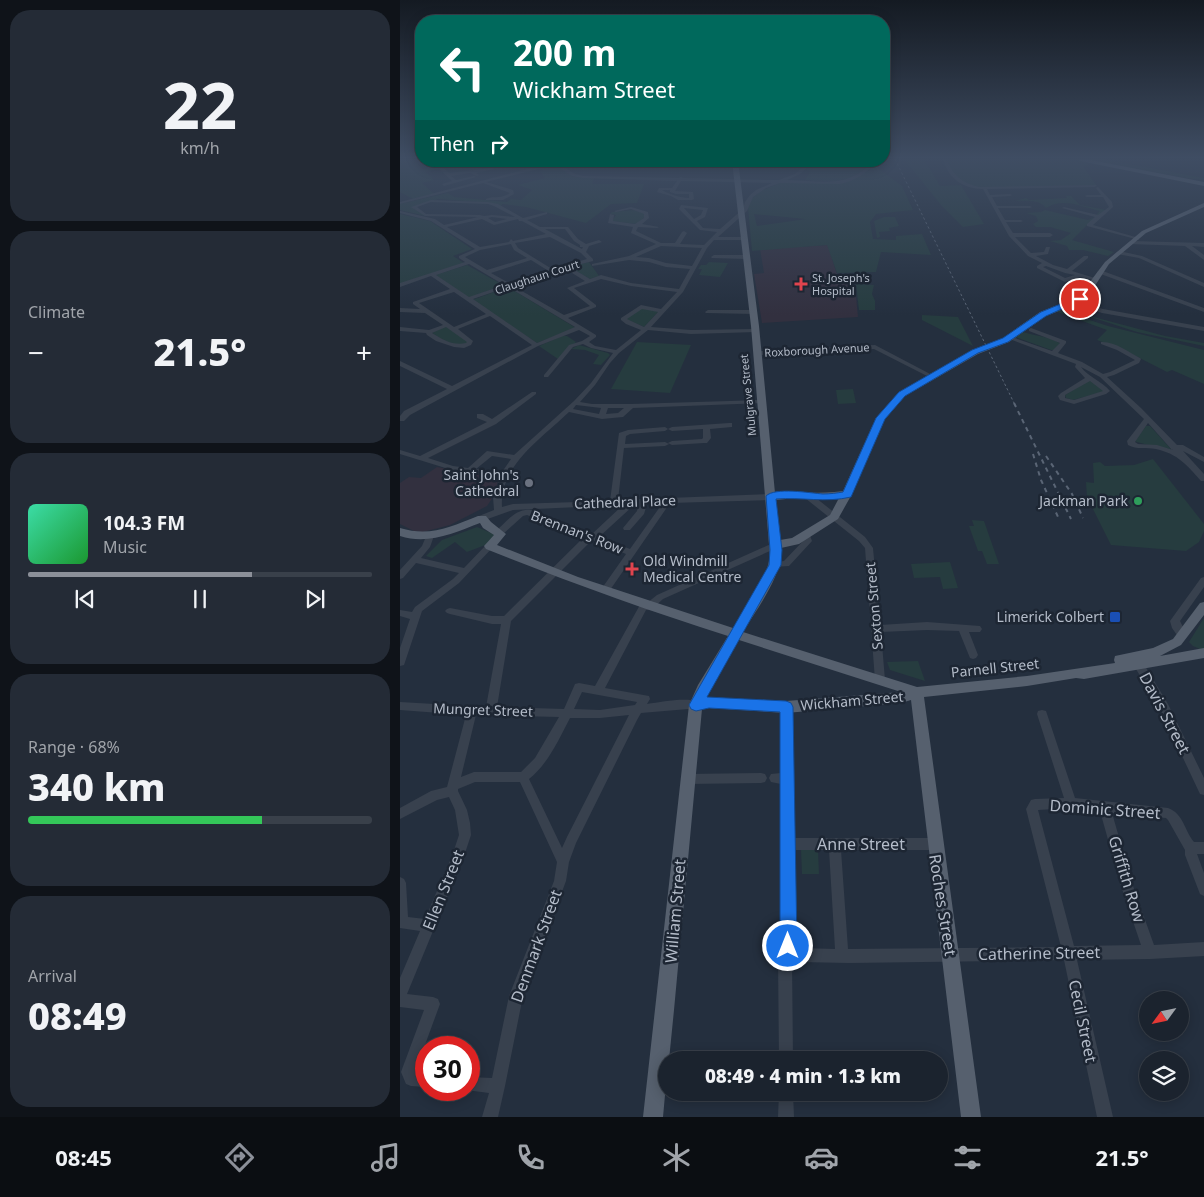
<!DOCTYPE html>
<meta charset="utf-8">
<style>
:root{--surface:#1b232e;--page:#242b36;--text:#f1f3f6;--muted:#a0a4aa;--line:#39404a;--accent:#8c9099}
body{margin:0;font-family:"Noto Sans",sans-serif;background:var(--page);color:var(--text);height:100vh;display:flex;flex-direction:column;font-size:19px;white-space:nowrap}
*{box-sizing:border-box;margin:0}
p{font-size:16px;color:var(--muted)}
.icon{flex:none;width:28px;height:28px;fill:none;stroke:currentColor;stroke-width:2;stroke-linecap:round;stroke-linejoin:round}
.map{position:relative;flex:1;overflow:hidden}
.drawer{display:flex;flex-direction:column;gap:10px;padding:10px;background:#0f1319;width:400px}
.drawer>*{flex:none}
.top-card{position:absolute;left:15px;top:15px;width:475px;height:152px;border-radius:20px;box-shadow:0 2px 12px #0003,0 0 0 1px var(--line);background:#00695c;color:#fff;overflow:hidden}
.needle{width:32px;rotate:237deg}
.tools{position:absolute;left:739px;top:991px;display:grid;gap:10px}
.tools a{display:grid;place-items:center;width:50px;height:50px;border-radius:50%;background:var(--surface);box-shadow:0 2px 12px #0003,0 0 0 1px var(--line);font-size:25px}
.speed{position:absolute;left:15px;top:1036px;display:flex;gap:10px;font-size:25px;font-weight:700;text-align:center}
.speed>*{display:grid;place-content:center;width:65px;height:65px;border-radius:50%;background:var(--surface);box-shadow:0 2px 12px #0003,0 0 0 1px var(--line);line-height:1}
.speed .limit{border:8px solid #d22;background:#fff;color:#111}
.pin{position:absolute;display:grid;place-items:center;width:42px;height:42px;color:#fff;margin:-21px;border:2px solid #fff;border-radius:50%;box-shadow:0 1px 5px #0007}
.me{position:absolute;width:55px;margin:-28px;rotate:0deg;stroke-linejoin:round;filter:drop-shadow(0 0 4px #0008)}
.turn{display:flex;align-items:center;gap:18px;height:105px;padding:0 15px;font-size:22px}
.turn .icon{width:65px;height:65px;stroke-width:2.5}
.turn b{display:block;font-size:35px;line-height:42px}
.then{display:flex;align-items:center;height:48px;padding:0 15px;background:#0003;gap:10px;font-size:19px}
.big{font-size:38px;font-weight:800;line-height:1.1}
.drawer .widget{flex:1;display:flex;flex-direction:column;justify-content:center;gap:8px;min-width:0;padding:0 18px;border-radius:20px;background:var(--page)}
.drawer .dial{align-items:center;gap:0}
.dial b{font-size:65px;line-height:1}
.song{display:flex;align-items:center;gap:15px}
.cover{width:60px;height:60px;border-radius:8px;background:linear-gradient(135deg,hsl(160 70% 55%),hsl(130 70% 35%))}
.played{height:5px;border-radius:2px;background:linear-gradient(90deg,var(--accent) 65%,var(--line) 65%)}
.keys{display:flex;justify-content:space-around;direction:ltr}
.heat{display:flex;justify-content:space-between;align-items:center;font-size:28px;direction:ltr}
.charge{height:8px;border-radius:4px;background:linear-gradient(90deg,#34c759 68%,var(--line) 0)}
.trip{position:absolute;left:258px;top:1051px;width:290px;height:50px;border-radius:25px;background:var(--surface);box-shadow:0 2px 12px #0003,0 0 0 1px var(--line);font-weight:800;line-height:50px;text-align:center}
.dock{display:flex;height:80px;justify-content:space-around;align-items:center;background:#0b0e12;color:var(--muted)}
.dock .icon{width:35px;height:35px}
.dock .selected{color:var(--accent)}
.dock b{font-size:22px;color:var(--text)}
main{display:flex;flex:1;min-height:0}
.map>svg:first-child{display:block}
.medical{fill:#32303f}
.green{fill:#263c3f;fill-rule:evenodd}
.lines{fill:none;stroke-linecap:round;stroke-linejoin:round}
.minor{fill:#38414e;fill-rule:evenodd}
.major{fill:#56606e;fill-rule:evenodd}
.rail-far1{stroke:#5a6575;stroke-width:1;stroke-dasharray:2.5 2.5;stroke-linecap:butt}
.rail{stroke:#5a6575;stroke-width:2;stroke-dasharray:4.5 4.5;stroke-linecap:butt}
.route{fill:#1a73e8;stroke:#114b97}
.health-dot{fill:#e0444e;stroke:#1d2633;stroke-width:2}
.worship-dot{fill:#6b7280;stroke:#1d2633;stroke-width:2}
.leisure-dot{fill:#2e9e5b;stroke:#1d2633;stroke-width:2}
.transit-dot{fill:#1a4fb4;stroke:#1d2633;stroke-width:2}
.labels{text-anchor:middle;stroke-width:5;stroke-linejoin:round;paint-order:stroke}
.far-street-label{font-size:11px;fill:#b4bcc9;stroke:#1d2633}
.far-poi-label{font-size:11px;fill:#b4bcc9;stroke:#1d2633;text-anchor:start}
.poi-label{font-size:14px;fill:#b4bcc9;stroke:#1d2633;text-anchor:end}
.street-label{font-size:14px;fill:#b4bcc9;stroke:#1d2633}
.near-street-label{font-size:16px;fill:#b4bcc9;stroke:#1d2633}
</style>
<main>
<section class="drawer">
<div class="widget dial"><b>22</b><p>km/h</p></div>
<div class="widget"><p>Climate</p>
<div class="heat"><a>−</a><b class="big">21.5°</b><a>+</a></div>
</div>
<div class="widget">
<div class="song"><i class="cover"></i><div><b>104.3 FM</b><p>Music</p></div></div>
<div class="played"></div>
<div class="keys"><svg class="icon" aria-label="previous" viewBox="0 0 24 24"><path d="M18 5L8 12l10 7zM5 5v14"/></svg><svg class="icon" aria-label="pause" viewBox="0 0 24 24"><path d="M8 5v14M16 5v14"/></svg><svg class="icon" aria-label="next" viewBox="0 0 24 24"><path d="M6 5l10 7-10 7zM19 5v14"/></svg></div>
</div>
<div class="widget"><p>Range · 68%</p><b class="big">340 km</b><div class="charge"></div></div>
<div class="widget"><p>Arrival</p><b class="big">08:49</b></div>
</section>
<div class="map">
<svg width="804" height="1117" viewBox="0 0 804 1117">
<rect width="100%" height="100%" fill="#242f3e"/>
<g class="medical">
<path d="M428 245 439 281 455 286 458 317 362 323 354 274 364 273 360 249Z"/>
<path d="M37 467 99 478 93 497 87 506 50 525 23 532 14 531 0 524V483L9 477 21 478Z"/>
</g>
<g class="green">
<path d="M0 159H13L22 169 35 166 39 169 26 172 34 180 22 183 34 194 13 199 0 192Z"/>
<path d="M504 159H524L540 186 561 185 584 224 563 227 541 205Z"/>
<path d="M548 159H677L692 162 684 167 696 185 581 188C565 184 550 177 548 159Z"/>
<path d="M686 159H703L804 178V180L786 178Z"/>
<path d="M415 161H474C448 185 437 181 405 180L411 171 406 170Z"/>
<path d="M475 166 502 186 513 210 476 214 470 222 473 239 496 240V236L522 234 531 255 481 252 476 272 437 273 427 245 352 251 348 208 352 198 361 191 380 183H444L465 173ZM354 214 405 219H406L357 226Z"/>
<path d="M159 167 174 177 194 178 192 184H244L237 203 211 204 186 223 126 207 103 204 100 206 91 203 38 199 12 207 26 216 0 210V204L48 193 54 197 107 202 111 199 121 200 132 190 118 185 145 178 140 171Z"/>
<path d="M666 196H671L680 205 706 210 698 216H695L700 211C682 207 663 197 646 208 639 199 626 201 615 201L626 198 629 200 667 198Z"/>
<path d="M234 210 245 214V217L237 224 212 221 216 215 210 214 212 212Z"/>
<path d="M645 210 688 220 695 217 672 240 714 252 708 256 683 250H669L667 246 650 241 661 240 671 233 650 227H636L633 224 638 221 636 216 626 213 641 212Z"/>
<path d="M0 214 30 221 72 249 53 256 64 263 0 284Z"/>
<path d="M484 217H495L499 226 489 228 490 231 479 232 480 237 477 238 474 221Z"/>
<path d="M189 262 199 276 190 279 169 267Z"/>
<path d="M309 262 328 263 320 277 299 275 302 269H298L301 265H306Z"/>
<path d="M67 265 103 285 69 298 35 275Z"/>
<path d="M456 284 474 285 472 294 475 301V310H459Z"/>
<path d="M108 287 176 328 137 343 72 300Z"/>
<path d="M668 306 678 309 686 315 765 336 804 343V346L737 332 663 308Z"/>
<path d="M241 308 259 311 244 327 226 319Z"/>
<path d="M659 310 708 326 804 350V384L772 370 767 372 724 350 697 340 707 330 655 311Z"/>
<path d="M522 315 558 317 573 346 522 320Z"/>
<path d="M44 327H47L68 341 67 343C55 348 41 339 32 333Z"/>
<path d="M623 332C635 336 649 336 661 344L654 350H651L615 337Z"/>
<path d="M162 336H167L176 342 158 359 139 346Z"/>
<path d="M237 342 291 345 270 393 211 389Z"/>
<path d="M179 345 208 353 210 355 201 365 193 364 199 355 185 350 171 349Z"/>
<path d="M690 380 705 389 702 392 673 400 666 398 665 395Z"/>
<path d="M453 389 456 403 438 404 436 390Z"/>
<path d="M746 426H750L771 449C767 449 737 443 735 441Z"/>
<path d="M753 459 804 524V531L799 542 786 551 711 545 687 497 686 482 694 483 693 463 700 462 705 466 734 465Z"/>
<path d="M572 520 584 521 599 564H587L582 551H578L569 526H574Z"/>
<path d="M77 527 96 535 88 544 67 552 55 542 32 558 26 556 42 540Z"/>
<path d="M550 562 558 588 543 589 540 577 514 578 511 564Z"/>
<path d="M804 618V650H802L793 646 789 642Z"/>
<path d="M518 661 525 681 490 670 487 662Z"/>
<path d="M401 850H418L419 874H402Z"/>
</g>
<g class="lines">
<g class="minor">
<path d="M543 159H547C552 175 562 183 579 187L697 185 695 187 587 189 590 195 610 194 612 195 610 196 592 197 597 206H630L632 207 630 208H598L605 220H621L623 221 621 222H606L613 233H650L653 235 650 237H615L631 253 644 252 646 247H650L648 254 636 256 653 265 667 269 684 256H688V258L672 271 698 279V281L680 277 665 282 637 268V266L642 263 628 256 609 236 583 189C563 189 548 178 543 159ZM646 266 665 273 675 275 665 278 643 267Z"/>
<path d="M31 161H36L49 173 92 168 94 169 76 173 79 175 77 176 70 173 51 176 56 180 74 176 76 177 44 186 42 184 52 181Z"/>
<path d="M50 161 58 163 79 161 58 165 51 163Z"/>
<path d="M100 161H104L106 167H104Z"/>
<path d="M163 161H175L159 164 175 174 183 176 279 178 281 177 283 178 379 180 395 174 410 161H414L400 174 387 180C421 181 448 189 473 161H477C467 173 455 181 440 184L380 183 366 188 353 197 347 211 318 237H344L346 238V240H314L307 248 283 292 251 327 291 330 355 329 357 330V332L291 334 248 330 219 353 210 363 195 385 180 402 192 404H231L362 400 364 401V403L233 408 223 417 202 419 169 412C142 438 99 466 102 507L113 504 210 501 219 433 228 430 265 427 268 429 272 427 329 423H332V427L310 429 311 438 307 443H304L272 445 268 443 272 441 302 439 303 438V429L272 431 268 429 265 431 230 434 226 436 225 444 265 442 269 444 265 446 224 448 218 500 371 494 375 497 371 500 270 503 208 593H202L200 591 226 554 192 540 111 621 97 707 164 709 175 684 179 683 195 686 241 603 244 602 247 603 257 595 373 543H379L380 545 379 547 263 599 252 609 246 610 205 688 249 696 250 699 247 704C263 702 284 697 300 702L301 705 300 708 241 713 237 720 176 843 169 862 166 881 123 996 105 1086 98 1117H82L89 1093 66 1090H69V1077L92 1078 109 996 154 881 157 862 120 782H75L58 789V791L67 810 70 823 71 835 64 856 7 994 33 997 38 999 40 1004 15 1072 26 1073V1087L11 1086 6 1084 1 1072 24 1010 0 1007V978L20 931 0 928V877L4 879 6 883 8 917 25 919 52 856 59 835 55 810 49 797 37 800 0 819V808L31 791 47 787 66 715 0 710V702L86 707 101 624H92L50 614 47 613 45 611 47 609 50 608 92 616H104L184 537 127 515 123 516 102 535H96L95 533 96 531C106 522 116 508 131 510L192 534 223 505 113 510 82 521 79 520 78 518 79 516 94 510 93 497 100 477 52 470 0 454V450L20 456 87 422 77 418V414H83L92 419 132 392H136V394L96 424 28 458 53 466 68 468 87 451 114 455 174 401 191 383 213 353 191 348 183 344 173 347 148 377H144V375L169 345 182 341 190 336 179 330 138 346 10 415 4 421H0V416L4 411 47 389 0 366V361L52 386 132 345 90 316 58 329 73 341 71 345 64 348 54 347 36 341 27 335 26 333 0 331V327L29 330 43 325 25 313 0 312V308L20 309 13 304V302L50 289 31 276 0 287V283L65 262 59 258V256L75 249 31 221 0 213V211L35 219 44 225 78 217 25 216 11 207 31 200 88 202 98 204 123 218 147 212V214L127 220 140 227H168L178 239 186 244 199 240 202 242 189 246 186 252 193 259V261L170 267 190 279 201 275 231 283 279 289 290 269 266 267 249 262 229 260 192 266V264L229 256 256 244 231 233 233 227 208 223 210 214 214 215 213 221 235 224 244 218V214L231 209 216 212 214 211 231 207 248 212 249 218 242 224 259 227 257 228 238 227 236 231 261 243H275L282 232 284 231 287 233 280 244 304 245 317 232 300 230 279 209 281 205 308 208 305 217 297 221 303 228 320 229 343 209 345 202 350 195 356 190 372 183 281 181 275 191 293 192 294 199 292 200H278L271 196 257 192 259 188H272L277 181 183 178 172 176 155 165 86 182 113 190 114 194 103 200H86V199C95 195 99 200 110 193L83 183 0 204V202L154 162ZM262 190H270V192L276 194H289V198C281 198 268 194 262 190ZM31 202 88 204 94 206 115 217 92 215 84 216 80 215 26 214 17 207ZM284 208 303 210 301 215 294 219ZM92 217 107 219 95 222 88 218ZM82 219 94 225 118 219 119 221H122L146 234 113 241 111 239 109 242 80 247 47 227ZM145 229H165L174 241 180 245V247H183L182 249ZM150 237 181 253 187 259 152 269 118 248 115 243ZM111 244 114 250 127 258 87 270 65 257 80 250ZM261 246 302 248 292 266 266 263 249 258 236 257ZM131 260 147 270 109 283 91 273ZM69 264 104 285 69 297 36 275ZM164 268 185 281 167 288 190 306 164 315 113 286ZM201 279 231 286 277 292 261 309 241 305 221 318V320L226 324 241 330 216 350 195 346 189 342 196 337V335L168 318 196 307V305L174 288ZM108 287 175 327 137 343 73 299ZM54 292 86 314 54 327 19 303ZM242 309 258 312 244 327 227 319ZM46 327 67 342 66 343C54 346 43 340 32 333ZM176 405 201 408 199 414 173 409ZM208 408H224L218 413 206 414ZM92 456 111 459 102 472 76 469ZM247 504H262L230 549 199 537 234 505H238L237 511 223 528 224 530H230L244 514ZM182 692 237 702 235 705 200 710 174 709ZM76 715 159 717 135 758 121 772H74L61 777ZM229 715 167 837 162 848 129 779C148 764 159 739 170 718H200Z"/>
<path d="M256 161 336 164 338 165 336 166Z"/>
<path d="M698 187 712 202 713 207 693 225 739 238V240L687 226V224L695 217 662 208 664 207 698 215 709 207 703 197H687L685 196 687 195H701L696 188Z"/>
<path d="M732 241 804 243V247L792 246 804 255V260L785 246 730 244V242Z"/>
<path d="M719 251 742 256 804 283V287L739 258 717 254 716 253Z"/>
<path d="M314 255H346L349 257 346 259 312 258 311 257Z"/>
<path d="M700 270 804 308V312L698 273 697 272Z"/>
<path d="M683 303 703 309 804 327V331L702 313 681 306V304Z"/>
<path d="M308 310H353L356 312 353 314 306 313 305 312Z"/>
<path d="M631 328 666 341V343L658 353 682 362 703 374 710 372 735 360 717 350 701 344V342C714 341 729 352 740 358L741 359 739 363 714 375 707 377 741 408 777 445H783L804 457V462L783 451 804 474V481H801C787 465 778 454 756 449 746 447 737 450 728 445L727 441 744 419 700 377 681 367C688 377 702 381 710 391L706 394 674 404 660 400 658 396 661 393 685 378 675 367 676 364 607 338 612 337 652 351 660 343 629 331V329ZM690 381 703 391 674 400 665 398V395ZM748 423 772 450H773L757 445 738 444 735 442Z"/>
<path d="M475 345 534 376 533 377H529L474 349 357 355 354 353 357 351Z"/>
<path d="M408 493 411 494 465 537 473 548 480 625 527 622 580 626 582 629 580 632H569L578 655 576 658 573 659 570 658 559 631 527 630 481 632 485 680 484 683 480 684 476 683 475 680 465 548 459 541 405 498 404 496Z"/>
<path d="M406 532 409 533 412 541 389 566 372 567 371 565 372 563 384 561 404 540 402 535Z"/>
<path d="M30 533 34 536 30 547 21 558 64 568 87 544 90 543 94 546 59 583 22 611 4 665 0 666V648L10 619 0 616V610L12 612 15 607 53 579 59 573 16 563 3 578 0 579V570L22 546 27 534Z"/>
<path d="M804 577V587L780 621 787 635 785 638H779L772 628 770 621 801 578Z"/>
<path d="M738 660 742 661 768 704 804 778V795L800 794 760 709 733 664 734 661Z"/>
<path d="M386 703 390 704 391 707 392 776 394 779 392 782 393 838H534L538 840 540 844 538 848 534 850H441L448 949 661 947 626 809 631 800 635 799 664 798 637 714 638 711 642 710 646 711 675 798 768 808C784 814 784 830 794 842H804V854H797L804 873V896L800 894 785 855V850L768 820 766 818 712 813 733 886 754 945 804 942V956L750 959 677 960 713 1117H697L664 960 449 963 400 962 392 959 393 1060H379L378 957 381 946V784L371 782 369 778 371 774 381 773V707L382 704ZM671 808 700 811 721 886 741 945 674 946 638 810ZM393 850H429L435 949 400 948H397L395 944Z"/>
<path d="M361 773 365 774 367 778 365 782 361 783 287 784 283 783 281 779 283 775 287 774Z"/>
<path d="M379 1092H393L394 1117H378Z"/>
</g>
<g class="major">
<path d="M678 159H686L804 182V186L680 161Z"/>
<path d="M332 161H338L359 326 375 493C398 492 420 494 443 491L476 418 499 392 572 350 603 338 640 312 673 299 683 291 705 262 742 231 804 203V207L746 233 709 264 689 295 679 303 646 316 609 342 578 354 505 396 485 419 452 494 438 519 399 544 381 548C383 576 357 608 343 632L517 687 627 676 715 663 714 660 715 656 753 648 773 639 800 603 804 602V615L781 645 760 656 804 648V658L684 679 676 678 627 686 524 697 581 1117H561L511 700 501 703 386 713 309 708 302 709 274 1010 269 1060H266V1084L263 1117H243L289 705 298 685 328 636C246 610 166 581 86 549L84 546 94 535 83 528 80 523C54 533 28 545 0 536V528C30 537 50 527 78 516H86L91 522 106 534 97 545 178 577 333 628 366 573 370 557 351 326ZM396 498 425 500 439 498 430 515 392 538 380 540 376 500ZM339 640 501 692 386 701 306 697Z"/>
</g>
<path class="rail-far1" d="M495 159 615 405"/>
<g class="rail">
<path d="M614 403 671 519"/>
<path d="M633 454 641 480 659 519"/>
<path d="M646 456 672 494 683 518"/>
</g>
</g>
<linearGradient id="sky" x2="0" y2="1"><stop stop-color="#141a22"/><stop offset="0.5" stop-color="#3f4d63"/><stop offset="1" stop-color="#3f4d63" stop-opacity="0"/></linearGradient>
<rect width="804" height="315" fill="url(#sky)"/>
<path class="route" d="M680 296 682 297V300L646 316 608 342 578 353 505 396 485 419 451 497C426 503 401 497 376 499L382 550 381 565 307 697 386 701 391 703 393 707 397 946 394 952 388 955 382 952 380 946V712L309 708 296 711 291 709 289 705 369 565 370 550 366 496C375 487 410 493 423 494 430 494 437 493 443 492L476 418 499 392 572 350 603 338 641 312Z"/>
<g class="health-dot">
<path d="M398.5 276.5h5v5h5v5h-5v5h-5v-5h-5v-5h5z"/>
<path d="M229.5 561.5h5v5h5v5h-5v5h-5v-5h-5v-5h5z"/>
</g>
<circle class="worship-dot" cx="129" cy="483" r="5"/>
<circle class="leisure-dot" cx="738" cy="501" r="5"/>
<rect class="transit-dot" x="709" y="611" width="12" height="12" rx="2.5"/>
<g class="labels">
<g class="far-street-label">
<text transform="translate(137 277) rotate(-18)" y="4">Claughaun Court</text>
<text transform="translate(417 350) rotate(-3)" y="4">Roxborough Avenue</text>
<text transform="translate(348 395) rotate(-96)" y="4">Mulgrave Street</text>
</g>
<g class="far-poi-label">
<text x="412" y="282">St. Joseph's<tspan x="412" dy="13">Hospital</tspan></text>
</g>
<g class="poi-label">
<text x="119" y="480">Saint John's<tspan x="119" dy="16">Cathedral</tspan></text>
<text x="728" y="506">Jackman Park</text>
<text x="243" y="566" text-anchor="start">Old Windmill<tspan x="243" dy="16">Medical Centre</tspan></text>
<text x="704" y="622">Limerick Colbert</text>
</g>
<g class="street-label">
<text transform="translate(225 502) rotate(-2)" y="5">Cathedral Place</text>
<text transform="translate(177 532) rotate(21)" y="5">Brennan's Row</text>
<text transform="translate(474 606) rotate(-95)" y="5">Sexton Street</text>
<text transform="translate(595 668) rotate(-6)" y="5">Parnell Street</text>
<text transform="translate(452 701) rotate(-5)" y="5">Wickham Street</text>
<text transform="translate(83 710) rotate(2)" y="5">Mungret Street</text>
</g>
<g class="near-street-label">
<text transform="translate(765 713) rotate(62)" y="6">Davis Street</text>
<text transform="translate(705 809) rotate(4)" y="6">Dominic Street</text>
<text x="461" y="850">Anne Street</text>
<text transform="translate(727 879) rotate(73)" y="6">Griffith Row</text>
<text transform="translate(43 890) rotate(-68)" y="6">Ellen Street</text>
<text transform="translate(543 905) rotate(81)" y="6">Roches Street</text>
<text transform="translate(275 911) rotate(-85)" y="6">William Street</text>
<text transform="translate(136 946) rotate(-70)" y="6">Denmark Street</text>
<text transform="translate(639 953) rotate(-1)" y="6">Catherine Street</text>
<text transform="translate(683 1021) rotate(78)" y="6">Cecil Street</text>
</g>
</g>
</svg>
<div class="tools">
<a><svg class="needle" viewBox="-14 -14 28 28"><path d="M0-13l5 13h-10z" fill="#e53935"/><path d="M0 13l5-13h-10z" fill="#a0a4aa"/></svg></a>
<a><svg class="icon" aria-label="layers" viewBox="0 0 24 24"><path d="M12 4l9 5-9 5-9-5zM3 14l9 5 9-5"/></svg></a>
</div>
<div class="speed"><div class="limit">30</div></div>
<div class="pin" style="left:680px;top:299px;background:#d93025"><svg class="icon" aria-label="arrive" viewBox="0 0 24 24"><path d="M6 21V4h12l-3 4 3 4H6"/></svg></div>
<svg class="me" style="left:388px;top:946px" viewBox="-20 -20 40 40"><circle r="17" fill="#1a73e8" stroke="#fff" stroke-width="3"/><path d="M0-11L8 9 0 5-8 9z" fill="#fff"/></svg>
<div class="trip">08:49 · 4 min · 1.3 km</div>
<div class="top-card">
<div class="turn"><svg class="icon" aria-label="left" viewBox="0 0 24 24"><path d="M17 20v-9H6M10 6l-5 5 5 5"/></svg><div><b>200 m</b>Wickham Street</div></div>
<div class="then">Then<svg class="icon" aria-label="right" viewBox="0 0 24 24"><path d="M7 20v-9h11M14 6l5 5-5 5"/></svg></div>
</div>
</div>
</main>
<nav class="dock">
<b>08:45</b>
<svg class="icon selected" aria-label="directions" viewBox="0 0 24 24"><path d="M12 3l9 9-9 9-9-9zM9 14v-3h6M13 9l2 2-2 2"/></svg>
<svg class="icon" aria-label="music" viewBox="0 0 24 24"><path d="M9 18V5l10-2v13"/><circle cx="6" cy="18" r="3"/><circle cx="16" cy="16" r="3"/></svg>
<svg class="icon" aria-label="phone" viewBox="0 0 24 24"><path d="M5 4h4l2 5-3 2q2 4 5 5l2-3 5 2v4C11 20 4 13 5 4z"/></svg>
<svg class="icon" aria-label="climate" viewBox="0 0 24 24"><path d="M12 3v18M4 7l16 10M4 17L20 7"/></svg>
<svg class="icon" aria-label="car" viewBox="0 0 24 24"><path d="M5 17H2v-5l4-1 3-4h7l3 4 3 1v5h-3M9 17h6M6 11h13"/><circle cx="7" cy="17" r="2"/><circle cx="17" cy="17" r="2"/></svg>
<svg class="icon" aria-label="filters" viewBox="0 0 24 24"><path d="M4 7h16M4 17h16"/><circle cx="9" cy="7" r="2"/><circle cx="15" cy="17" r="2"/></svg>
<b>21.5°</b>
</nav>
